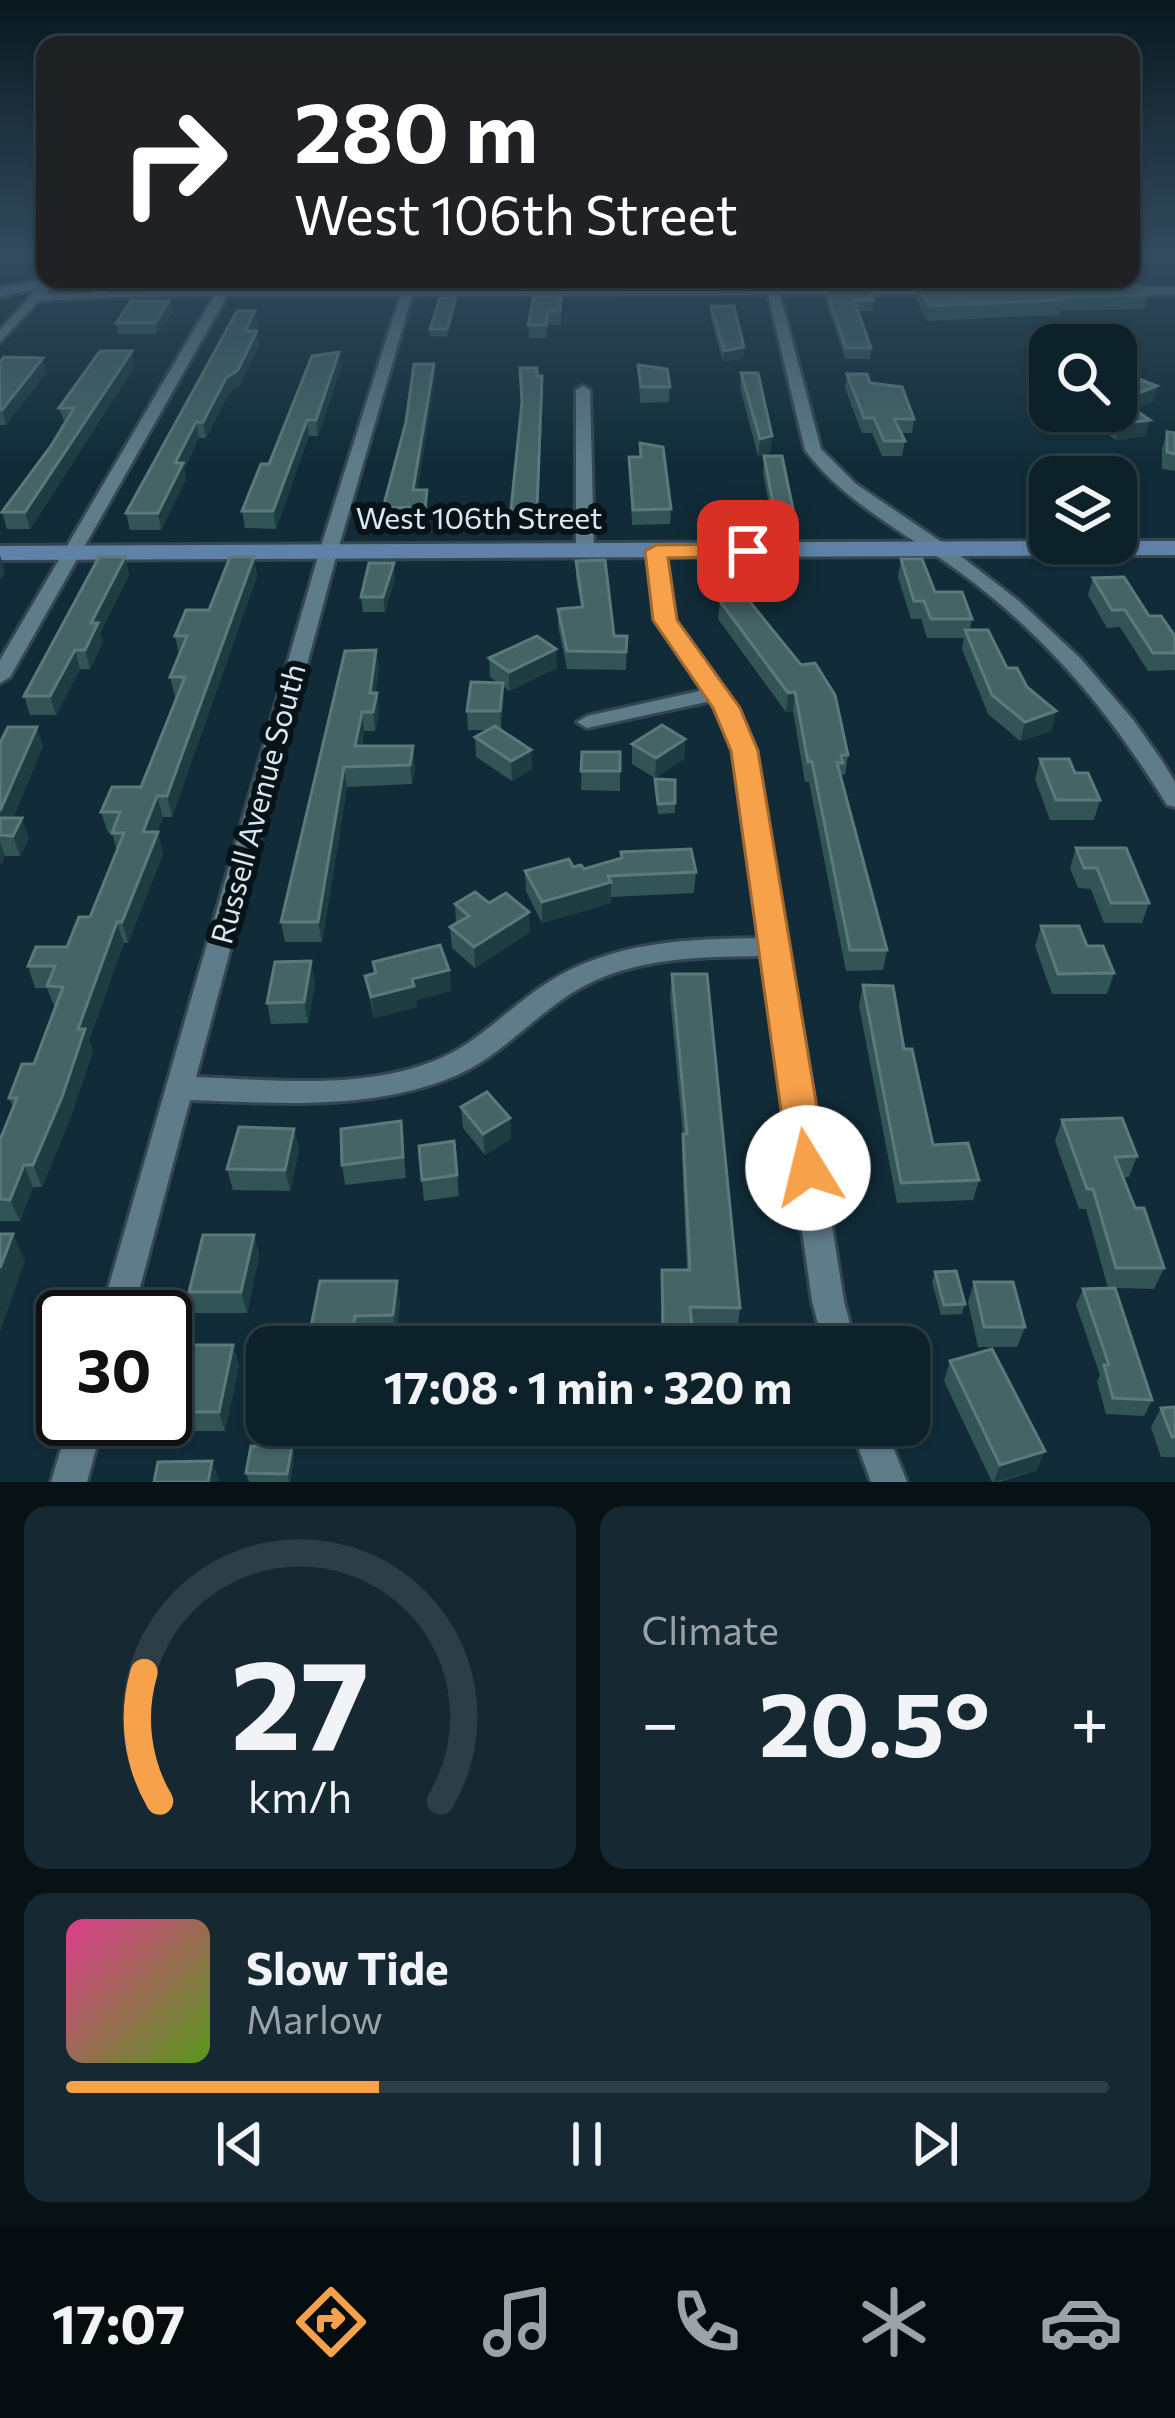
<!DOCTYPE html>
<meta charset="utf-8">
<style>
:root{--surface:#0d212a;--page:#162932;--text:#f1f3f6;--muted:#9aa3a8;--line:#2d3e47;--accent:#f7a14a}
body{margin:0;font-family:Commissioner,sans-serif;background:var(--page);color:var(--text);height:100vh;display:flex;flex-direction:column;font-size:45px;white-space:nowrap}
*{box-sizing:border-box;margin:0}
p{font-size:39px;color:var(--muted)}
.icon{flex:none;width:66px;height:66px;fill:none;stroke:currentColor;stroke-width:2;stroke-linecap:round;stroke-linejoin:round}
.map{position:relative;height:1482px;overflow:hidden}
.panel{display:flex;flex-direction:column;gap:24px;padding:24px;background:#071217;flex:1}
.panel>*{flex:none}
.hud{position:absolute;left:36px;top:36px;width:1104px;height:252px;border-radius:24px;box-shadow:0 3px 9px #0004,0 0 0 3px var(--line);background:#202124;color:#fff;overflow:hidden}
.controls{position:absolute;left:1029px;top:324px;display:grid;gap:24px}
.controls a{display:grid;place-items:center;width:108px;height:108px;border-radius:24px;background:var(--surface);box-shadow:0 3px 9px #0004,0 0 0 3px var(--line);font-size:60px}
.speed{position:absolute;left:36px;top:1290px;display:flex;gap:24px;font-size:60px;font-weight:700;text-align:center}
.speed>*{display:grid;place-content:center;width:156px;height:156px;border-radius:50%;background:var(--surface);box-shadow:0 3px 9px #0004,0 0 0 3px var(--line);line-height:1}
.speed .limit{border:6px solid #111;border-radius:18px;background:#fff;color:#111}
.pin{position:absolute;display:grid;place-items:center;width:102px;height:102px;color:#fff;margin:-51px;border-radius:24px;box-shadow:0 6px 18px #0006}
.me{position:absolute;width:132px;margin:-66px;rotate:351deg;stroke-linejoin:round;filter:drop-shadow(0 0 9px #0008)}
.turn{display:flex;align-items:center;gap:42px;height:252px;padding:0 60px;font-size:54px}
.turn .icon{width:156px;height:156px;stroke-width:2.5}
.turn b{display:block;font-size:84px;line-height:102px}
.big{font-size:90px;font-weight:700;line-height:1.1}
.panel .widget{flex:1;display:flex;flex-direction:column;justify-content:center;gap:18px;min-width:0;padding:0 42px;border-radius:24px;background:var(--page)}
.panel .dial{align-items:center;gap:0}
.dial svg{height:312px;overflow:visible;fill:none;stroke:var(--line);stroke-width:7;stroke-linecap:round;text-anchor:middle}
.dial text{fill:var(--text);stroke:none}
.song{display:flex;align-items:center;gap:36px}
.cover{width:144px;height:144px;border-radius:18px;background:linear-gradient(135deg,hsl(330 70% 55%),hsl(90 70% 35%))}
.played{height:12px;border-radius:6px;background:linear-gradient(90deg,var(--accent) 30%,var(--line) 30%)}
.keys{display:flex;justify-content:space-around;direction:ltr}
.heat{display:flex;justify-content:space-between;align-items:center;font-size:66px;direction:ltr}
.panel .tiles{flex:1;display:grid;gap:24px;grid-template-columns:1fr 1fr}
.widget:last-child{grid-column:span 2}
.trip{position:absolute;left:246px;top:1326px;width:684px;height:120px;border-radius:24px;background:var(--surface);box-shadow:0 3px 9px #0004,0 0 0 3px var(--line);font-weight:700;line-height:120px;text-align:center}
.menu{display:flex;height:192px;justify-content:space-around;align-items:center;background:#050d11;color:var(--muted)}
.menu .icon{width:84px;height:84px}
.menu .current{color:var(--accent)}
.menu b{font-size:54px;color:var(--text)}
.map>svg:first-child{display:block}
.lines{fill:none;stroke-linecap:round;stroke-linejoin:round}
.lane-casing{stroke:#344751;stroke-width:9}
.street-casing{stroke:#344751;stroke-width:6}
.secondary-casing{stroke:#344751;stroke-width:6}
.lane{stroke:#5f7c8a;stroke-width:6}
.street{fill:#5f7c8a;fill-rule:evenodd}
.secondary{fill:#6082a8;fill-rule:evenodd}
.wall{fill:#335456}
.shaded-wall{fill:#1e3d43}
.building{fill:#456466;stroke:#5c797c;stroke-width:3}
.route{fill:#f7a14a;stroke:#a16930;stroke-width:3}
.labels{text-anchor:middle;stroke-width:12;stroke-linejoin:round;paint-order:stroke}
.street-label{font-size:30px;fill:#d9e8f0;stroke:#081318}
</style>
<div class="map">
<svg width="1175" height="1482" viewBox="0 0 1175 1482">
<rect width="100%" height="100%" fill="#112c38"/>
<g class="lines">
<defs>
<path id="lane" d="M95 294 130 279"/>
<g id="street">
<path d="M45 279H58L46 294 214 289 210 284 216 280 227 289 766 288 765 279H775L778 288H950L952 291 946 295H780L821 449 856 484 949 547 1019 601 1080 658 1134 721 1162 761 1175 782V807L1167 805C1112 716 1056 647 973 582 918 539 847 507 805 450L768 295 412 296 337 553 196 1077C274 1080 360 1090 434 1061 478 1044 509 1007 547 983 612 941 687 939 761 938L734 751 711 701 587 728 577 722 587 716 704 690 656 620 647 551 650 547H662L674 620 736 708 756 751 844 1301 856 1347H824L812 1301 763 956C692 957 620 957 560 1001 525 1026 495 1059 455 1076 371 1111 279 1103 190 1100L132 1317H100L319 553 400 296H227L10 677 0 683V660L214 296 112 297 39 301 0 342V330Z"/>
<path d="M1175 287V295H1116L1110 291 1116 287Z"/>
<path d="M583 386 590 390 594 551 585 556 576 551V390Z"/>
<path d="M70 1419H104L87 1482H51Z"/>
<path d="M850 1425H884L907 1482H871Z"/>
</g>
<g id="secondary">
<path d="M45 279H82L0 297V287Z"/>
<path d="M1050 541H1175V555L0 560V546Z"/>
</g>
</defs>
<use href="#lane" class="lane-casing"/>
<use href="#street" class="street-casing"/>
<use href="#secondary" class="secondary-casing"/>
<use href="#lane" class="lane"/>
<use href="#street" class="street"/>
<use href="#secondary" class="secondary"/>
</g>
<g class="wall">
<path d="M1131 255H1175V260L1171 256 1131 257Z"/>
<path d="M323 279H365L363 284Z"/>
<path d="M817 279H861V283H819Z"/>
<path d="M906 279H1123L1122 283H908Z"/>
<path d="M918 286 1148 295 1145 309 1060 311 1059 315 927 321 916 299Z"/>
<path d="M826 289 874 300 872 311H858L871 348 870 359H845L825 299Z"/>
<path d="M561 296V325H548L546 338H529L528 325Z"/>
<path d="M456 298V305L447 337 430 336V329Z"/>
<path d="M169 301 172 313 157 334H118L116 323Z"/>
<path d="M711 306 744 347 743 358 723 362 710 316Z"/>
<path d="M258 325 255 331H257L259 345 240 385 229 393 206 438H199L184 469 186 479 161 530H130L126 513Z"/>
<path d="M0 362 47 372 6 425H0Z"/>
<path d="M434 364 435 379 417 490 428 507 426 524 384 525 383 508Z"/>
<path d="M638 365 670 387 669 402 640 403Z"/>
<path d="M135 366 30 529H7L2 512 51 446 65 424 59 408Z"/>
<path d="M341 367 318 436H309L276 529 245 528 242 511 269 464Z"/>
<path d="M741 373 772 436 770 453 758 456 740 388Z"/>
<path d="M847 374 870 383 914 419 912 433H901L905 441 902 456H882L872 433H862L845 388Z"/>
<path d="M537 376 543 391 537 526H511V509L522 404Z"/>
<path d="M1116 381 1157 386 1153 402 1135 409 1150 420 1145 436 1116 440 1094 425 1098 411H1116Z"/>
<path d="M1167 432 1175 433V471L1162 469V449Z"/>
<path d="M640 443 671 509 670 524 632 525 629 457H640Z"/>
<path d="M764 456 795 519 793 537H775L763 473Z"/>
<path d="M125 557 129 575 100 633 103 642 90 669H80L56 715H30L24 696Z"/>
<path d="M254 557 257 576 172 817H163L157 832 163 854 128 943H124L89 1040 93 1051 70 1119 42 1187H33L20 1221H0V1140L13 1107 9 1098 34 1064 55 1008 47 988H35L28 966 67 947 90 917 117 851 112 833H108L101 812 141 787 177 697H175L170 677 179 655 175 636 209 610Z"/>
<path d="M901 559 935 592 972 619 970 630 1007 668 1056 711 1051 731 1020 741 988 714 962 649 964 638H927L921 619H911L898 577Z"/>
<path d="M576 561 614 636H627L626 670 567 669 558 626V609L581 607 576 578Z"/>
<path d="M395 578 385 612H363L361 597Z"/>
<path d="M1093 578 1175 636V670L1148 671 1120 627 1107 628 1088 595Z"/>
<path d="M720 601 848 755 845 775 841 774V777L887 950 883 970 846 971 809 782H805L793 711 786 712 718 619Z"/>
<path d="M376 650 379 669 375 693H377L379 712 375 731H364L362 746 415 766 412 784 347 787 322 942H285L281 922Z"/>
<path d="M489 658 557 668 509 691 503 686 501 730 531 750 532 769 512 781 476 757 475 737 487 730H468L467 711 498 683 490 677Z"/>
<path d="M685 739 684 759 655 778 632 764V744Z"/>
<path d="M0 743 43 746 13 818 29 838 20 856H5L0 866Z"/>
<path d="M582 752H620V791L581 790Z"/>
<path d="M1040 759 1075 773 1100 800 1094 820H1050L1035 779Z"/>
<path d="M655 779 675 780V813L658 814Z"/>
<path d="M1076 848 1149 903 1142 923H1104L1091 889 1078 888 1070 868Z"/>
<path d="M573 867 584 869 696 872 694 893 611 897V903L542 923 526 891 525 871Z"/>
<path d="M455 904 530 932 475 968 452 948 450 927 456 924Z"/>
<path d="M1041 926 1087 946 1114 973 1107 994H1052L1035 946Z"/>
<path d="M373 962 449 970 451 991 416 1000 417 1007 374 1018 365 976 374 974Z"/>
<path d="M672 974 740 1308 737 1331 692 1330 694 1347H650L651 1327H661L662 1270H687L682 1158 683 1135 670 997Z"/>
<path d="M315 982 308 1023 271 1024 267 1003Z"/>
<path d="M863 985 904 1049 933 1145 979 1180 973 1200 897 1203 859 1006Z"/>
<path d="M461 1107 510 1118 511 1139 485 1155 463 1128Z"/>
<path d="M1062 1120 1137 1156 1129 1177H1123L1164 1268 1154 1289 1115 1288 1152 1400 1144 1416 1106 1414 1097 1381 1100 1375 1076 1305 1083 1289 1108 1288 1086 1209H1079L1055 1141Z"/>
<path d="M401 1121 406 1178 345 1185 342 1165Z"/>
<path d="M294 1129 299 1150 290 1191 233 1190 227 1169Z"/>
<path d="M454 1141 459 1196 424 1201 422 1180Z"/>
<path d="M254 1235 259 1256 247 1313H195L189 1292Z"/>
<path d="M935 1272 965 1304 962 1314 941 1315 932 1282Z"/>
<path d="M320 1281 400 1301 397 1335 359 1336 358 1347H307Z"/>
<path d="M974 1282 1025 1327 1017 1347H978L968 1302Z"/>
<path d="M950 1361 1037 1470 999 1482H992L944 1381Z"/>
<path d="M239 1365 225 1431H178L170 1412Z"/>
<path d="M1175 1407V1457H1161L1151 1427 1161 1408Z"/>
<path d="M707 1425H759L756 1441 709 1443Z"/>
<path d="M294 1455 290 1482H249L246 1473Z"/>
</g>
<g class="shaded-wall">
<path d="M24 255H39L25 267 0 271V260Z"/>
<path d="M456 298V305L447 337V329Z"/>
<path d="M169 301 172 313 157 334 155 323Z"/>
<path d="M255 311 258 325 248 345 245 331Z"/>
<path d="M257 331 259 345 240 385 229 393 206 438 203 422 226 378Z"/>
<path d="M744 347 743 358 723 362 724 351Z"/>
<path d="M132 351 135 366 30 529 25 512Z"/>
<path d="M339 352 341 367 318 436 316 420Z"/>
<path d="M43 358 47 372 6 425 2 410Z"/>
<path d="M434 364 435 379 415 507 413 490Z"/>
<path d="M1157 386 1153 402 1127 412 1131 396Z"/>
<path d="M307 420 309 436 276 529 273 511Z"/>
<path d="M1150 420 1145 436 1116 440 1120 424Z"/>
<path d="M196 422 199 438 184 469 186 479 161 530 158 513 175 463Z"/>
<path d="M772 436 770 453 758 456 760 439Z"/>
<path d="M427 490 428 507 426 524 425 507Z"/>
<path d="M0 555 5 573 0 581Z"/>
<path d="M125 557 129 575 100 633 103 642 90 669 85 650 91 623Z"/>
<path d="M254 557 257 576 172 817 167 796Z"/>
<path d="M394 563 395 578 385 612 383 597Z"/>
<path d="M556 649 557 668 509 691V672Z"/>
<path d="M75 650 80 669 56 715 50 696Z"/>
<path d="M376 650 379 669 373 712 370 693Z"/>
<path d="M503 683 504 702 501 730 500 711Z"/>
<path d="M795 692 793 711 786 712 788 693Z"/>
<path d="M377 693 379 712 375 731 373 712Z"/>
<path d="M1056 711 1051 731 1020 741 1025 722Z"/>
<path d="M362 712 364 731 358 765 355 746Z"/>
<path d="M37 727 43 746 4 838 0 827V811Z"/>
<path d="M685 739 684 759 655 778 656 758Z"/>
<path d="M413 746 415 766 412 784 410 765Z"/>
<path d="M531 750 532 769 512 781 511 761Z"/>
<path d="M344 767 347 787 322 942 318 922Z"/>
<path d="M157 796 163 817 148 853 143 832Z"/>
<path d="M22 818 29 838 20 856 13 836Z"/>
<path d="M158 832 163 854 128 943 122 922Z"/>
<path d="M0 842 5 856 0 866Z"/>
<path d="M611 882V903L542 923V902Z"/>
<path d="M529 912 530 932 475 968 474 947Z"/>
<path d="M117 922 124 943 89 1040 93 1051 70 1119 42 1187 33 1165 78 1029Z"/>
<path d="M311 961 315 982 308 1023 304 1002Z"/>
<path d="M449 970 451 991 416 1000 417 1007 374 1018 371 997 412 979Z"/>
<path d="M510 1118 511 1139 485 1155 483 1134Z"/>
<path d="M294 1129 299 1150 290 1191 285 1170Z"/>
<path d="M24 1165 33 1187 20 1221 10 1200Z"/>
<path d="M13 1234 25 1261 0 1332V1268Z"/>
<path d="M254 1235 259 1256 247 1313 241 1292Z"/>
<path d="M397 1281 400 1301 397 1335 393 1315Z"/>
<path d="M355 1316 359 1336 358 1347H351Z"/>
<path d="M233 1345 239 1365 225 1431 219 1412Z"/>
<path d="M292 1446 294 1455 289 1482 287 1474Z"/>
<path d="M1045 1451 1037 1470 994 1482 1000 1465Z"/>
<path d="M212 1461 219 1480 218 1482H208Z"/>
</g>
<g class="building">
<path d="M1 255H24L0 260Z"/>
<path d="M918 286H1140L1148 295 1059 297 1062 300 929 306Z"/>
<path d="M826 289H869L874 300H854L871 348H846Z"/>
<path d="M534 296H561L560 311H548L546 325H528Z"/>
<path d="M440 298H456L447 329H430Z"/>
<path d="M131 301H169L155 323H116Z"/>
<path d="M711 306H734L744 347 724 351Z"/>
<path d="M237 311H255L245 331H257L238 370 226 378 203 422H196L175 463H183L158 513H126Z"/>
<path d="M100 351H132L25 512H2L51 446 74 408H59Z"/>
<path d="M339 352 316 420H307L273 511H242L261 464H269L312 356Z"/>
<path d="M4 357 43 358 2 410H0V362Z"/>
<path d="M414 364H434L413 490H427L425 507 383 508 406 422Z"/>
<path d="M638 365 667 369 670 387H641Z"/>
<path d="M520 368H537V376H542L537 509H511L522 402Z"/>
<path d="M741 373H758L772 436 760 439Z"/>
<path d="M847 374H867L870 383 902 387 914 419H894L905 441H884L874 418H864Z"/>
<path d="M1131 376 1157 386 1131 396 1116 390V381Z"/>
<path d="M1128 405 1150 420 1120 424 1101 411H1116V406Z"/>
<path d="M1167 432 1175 433V454L1167 452Z"/>
<path d="M640 443 663 447 671 509 633 510 629 457H641Z"/>
<path d="M764 456H782L795 519H776Z"/>
<path d="M99 557H125L91 623H98L85 650H75L50 696H24Z"/>
<path d="M230 557H254L167 796H157L143 832H158L122 922H117L78 1029H85L62 1097 33 1165H24L10 1200 0 1199V1140L17 1098H9L22 1064H34L63 987 47 986 55 966H28L36 947H67L79 917H90L124 833H112L120 812H101L112 787H141L185 677H170L187 636H175L186 610H209Z"/>
<path d="M901 559H922L935 592H962L972 619H931L924 601H914Z"/>
<path d="M605 560 614 636H627L626 652 567 651 558 609 583 607 576 561Z"/>
<path d="M369 563H394L383 597H361Z"/>
<path d="M1124 577 1149 616H1161L1175 636V653H1153L1125 610H1112L1093 578Z"/>
<path d="M746 597 801 665 815 663 835 695 848 755H841L843 763H837L887 950H850L812 762H808L795 692 788 693 720 601Z"/>
<path d="M965 630H988L1007 668H1017L1027 687 1056 711 1025 722 992 695Z"/>
<path d="M537 636 556 649 509 672 489 658Z"/>
<path d="M376 650 370 693H377L373 712H362L355 746H413L410 765 344 767 318 922H281L345 651Z"/>
<path d="M471 682 503 683 500 711H467Z"/>
<path d="M662 725 685 739 656 758 632 744Z"/>
<path d="M495 726 531 750 511 761 475 737Z"/>
<path d="M8 727H37L0 811V743Z"/>
<path d="M582 752H620V771H581Z"/>
<path d="M1040 759H1069L1075 773H1088L1100 800H1056Z"/>
<path d="M655 779 675 780V803L658 804Z"/>
<path d="M0 818H22L13 836 0 835Z"/>
<path d="M1076 848H1126L1149 903H1111L1097 868H1084Z"/>
<path d="M691 849 696 872 608 876 611 882 542 902 525 871 569 859 573 867 581 865 584 869 622 858 621 852Z"/>
<path d="M475 892 489 903 506 893 529 912 474 947 450 927 469 916 455 904Z"/>
<path d="M1041 926H1079L1087 946H1103L1114 973 1058 974Z"/>
<path d="M440 945 449 970 412 979 414 986 371 997 365 976 376 973 373 962Z"/>
<path d="M311 961 304 1002 267 1003 275 962Z"/>
<path d="M672 974H707L740 1308 690 1307 694 1347H652L651 1327H663L662 1270H690L683 1134H687Z"/>
<path d="M863 985 893 986 904 1049H912L933 1145 968 1143 979 1180 901 1183Z"/>
<path d="M487 1092 510 1118 483 1134 461 1107Z"/>
<path d="M1122 1118 1137 1156 1115 1157 1135 1208H1144L1164 1268H1116L1093 1189H1087L1062 1120Z"/>
<path d="M401 1121 403 1157 342 1165 341 1129Z"/>
<path d="M239 1127 294 1129 285 1170 227 1169Z"/>
<path d="M454 1141 457 1175 422 1180 419 1146Z"/>
<path d="M0 1234H13L0 1268Z"/>
<path d="M203 1235H254L241 1292H189Z"/>
<path d="M956 1271 965 1304 944 1305 935 1272Z"/>
<path d="M320 1281H397L393 1315 355 1316 351 1347H307Z"/>
<path d="M974 1282H1013L1025 1327H984Z"/>
<path d="M1115 1288 1152 1400 1113 1398 1104 1365H1109L1083 1289Z"/>
<path d="M186 1345H233L219 1412H170Z"/>
<path d="M992 1349 1045 1451 1000 1465 950 1361Z"/>
<path d="M1175 1407V1437H1172L1161 1408Z"/>
<path d="M251 1446H292L287 1474 246 1473Z"/>
<path d="M212 1461 208 1482H154L158 1462Z"/>
</g>
<linearGradient id="sky" x2="0" y2="1"><stop stop-color="#09181f"/><stop offset="0.55" stop-color="#324b5e"/><stop offset="1" stop-color="#324b5e" stop-opacity="0"/></linearGradient>
<rect width="1175" height="462" fill="url(#sky)"/>
<path class="route" d="M748 544 759 551 756 556 668 558 677 620 740 708 758 751 827 1168 821 1180 808 1185 794 1180 789 1168 731 751 713 708 653 620 645 551 656 545Z"/>
<g class="labels">
<g class="street-label">
<text x="479" y="529">West 106th Street</text>
<text transform="translate(259 804) rotate(-75)" y="10">Russell Avenue South</text>
</g>
</g>
</svg>
<div class="controls">
<a><svg class="icon" aria-label="search" viewBox="0 0 24 24"><circle cx="10" cy="10" r="6"/><path d="M15 15l6 6"/></svg></a>
<a><svg class="icon" aria-label="layers" viewBox="0 0 24 24"><path d="M12 4l9 5-9 5-9-5zM3 14l9 5 9-5"/></svg></a>
</div>
<div class="speed"><div class="limit">30</div></div>
<div class="pin" style="left:748px;top:551px;background:#d93025"><svg class="icon" aria-label="arrive" viewBox="0 0 24 24"><path d="M6 21V4h12l-3 4 3 4H6"/></svg></div>
<svg class="me" style="left:808px;top:1168px" viewBox="-20 -20 40 40"><circle r="19" fill="#fff"/><path d="M0-13L10 11 0 6-10 11z" fill="#f7a14a"/></svg>
<div class="trip">17:08 · 1 min · 320 m</div>
<div class="hud">
<div class="turn"><svg class="icon" aria-label="right" viewBox="0 0 24 24"><path d="M7 20v-9h11M14 6l5 5-5 5"/></svg><div><b>280 m</b>West 106th Street</div></div>
</div>
</div>
<section class="panel">
<div class="tiles">
<div class="widget dial"><svg viewBox="0 0 100 80">
<path d="M14 69A42 42 0 1 1 86 69"/>
<path d="M14 69A42 42 0 0 1 10 36" stroke="#f7a14a"/>
<text x="50" y="56" font-size="32" font-weight="700">27</text>
<text x="50" y="72" font-size="11">km/h</text>
</svg></div>
<div class="widget"><p>Climate</p>
<div class="heat"><a>−</a><b class="big">20.5°</b><a>+</a></div>
</div>
<div class="widget">
<div class="song"><i class="cover"></i><div><b>Slow Tide</b><p>Marlow</p></div></div>
<div class="played"></div>
<div class="keys"><svg class="icon" aria-label="previous" viewBox="0 0 24 24"><path d="M18 5L8 12l10 7zM5 5v14"/></svg><svg class="icon" aria-label="pause" viewBox="0 0 24 24"><path d="M8 5v14M16 5v14"/></svg><svg class="icon" aria-label="next" viewBox="0 0 24 24"><path d="M6 5l10 7-10 7zM19 5v14"/></svg></div>
</div>
</div>
</section>
<nav class="menu">
<b>17:07</b>
<svg class="icon current" aria-label="directions" viewBox="0 0 24 24"><path d="M12 3l9 9-9 9-9-9zM9 14v-3h6M13 9l2 2-2 2"/></svg>
<svg class="icon" aria-label="music" viewBox="0 0 24 24"><path d="M9 18V5l10-2v13"/><circle cx="6" cy="18" r="3"/><circle cx="16" cy="16" r="3"/></svg>
<svg class="icon" aria-label="phone" viewBox="0 0 24 24"><path d="M5 4h4l2 5-3 2q2 4 5 5l2-3 5 2v4C11 20 4 13 5 4z"/></svg>
<svg class="icon" aria-label="climate" viewBox="0 0 24 24"><path d="M12 3v18M4 7l16 10M4 17L20 7"/></svg>
<svg class="icon" aria-label="car" viewBox="0 0 24 24"><path d="M5 17H2v-5l4-1 3-4h7l3 4 3 1v5h-3M9 17h6M6 11h13"/><circle cx="7" cy="17" r="2"/><circle cx="17" cy="17" r="2"/></svg>
</nav>
